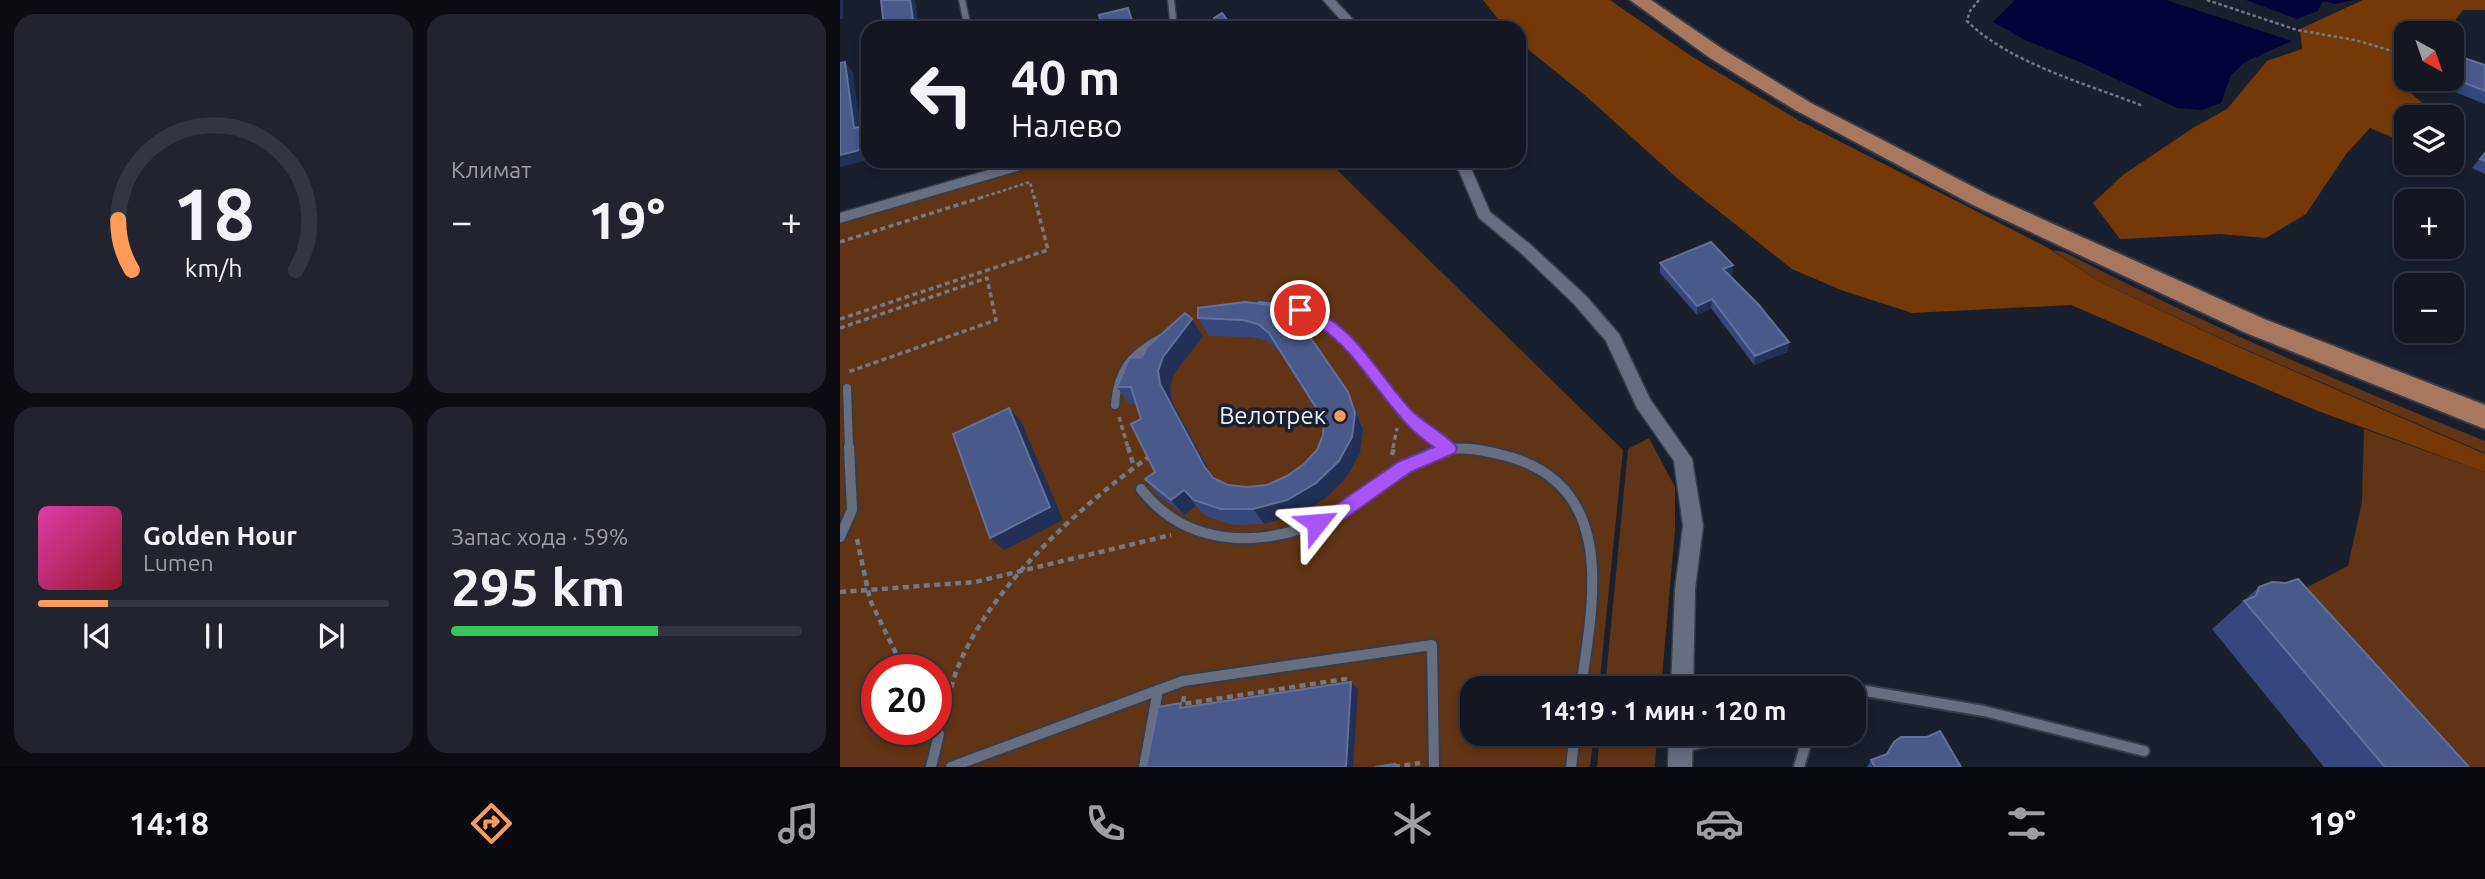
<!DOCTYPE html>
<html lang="ru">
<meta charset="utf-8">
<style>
:root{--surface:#141722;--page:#21242f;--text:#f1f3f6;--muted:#9d9fa5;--line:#333640;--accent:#fe9b59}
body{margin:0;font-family:Ubuntu,sans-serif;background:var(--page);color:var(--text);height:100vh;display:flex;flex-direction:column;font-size:26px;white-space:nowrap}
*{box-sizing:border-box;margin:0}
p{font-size:23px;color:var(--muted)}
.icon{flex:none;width:38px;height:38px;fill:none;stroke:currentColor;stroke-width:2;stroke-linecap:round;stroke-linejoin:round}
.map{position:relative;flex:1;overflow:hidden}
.panel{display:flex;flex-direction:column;gap:14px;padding:14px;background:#0b0d13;width:840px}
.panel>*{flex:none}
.hud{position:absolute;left:21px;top:21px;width:665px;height:147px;border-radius:21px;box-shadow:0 4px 10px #0003,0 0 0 2px var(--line);background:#141722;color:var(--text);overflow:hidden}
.needle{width:46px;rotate:140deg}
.controls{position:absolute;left:1554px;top:21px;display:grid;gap:14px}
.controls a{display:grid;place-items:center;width:70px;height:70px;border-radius:14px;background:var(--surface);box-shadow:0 4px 10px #0003,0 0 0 2px var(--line);font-size:35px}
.speed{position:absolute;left:21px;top:654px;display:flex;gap:14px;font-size:35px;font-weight:700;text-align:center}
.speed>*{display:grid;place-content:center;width:91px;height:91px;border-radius:50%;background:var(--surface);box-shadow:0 4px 10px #0003,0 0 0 2px var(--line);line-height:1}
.speed .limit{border:10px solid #d22;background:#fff;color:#111}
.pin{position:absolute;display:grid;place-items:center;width:60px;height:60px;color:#fff;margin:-30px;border:4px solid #fff;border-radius:50%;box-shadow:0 2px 7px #0007}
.me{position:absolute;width:77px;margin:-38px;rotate:62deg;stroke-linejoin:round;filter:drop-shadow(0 0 5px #0008)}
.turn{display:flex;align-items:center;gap:24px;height:147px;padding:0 35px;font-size:32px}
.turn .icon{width:91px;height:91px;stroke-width:2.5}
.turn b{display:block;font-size:49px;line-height:60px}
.big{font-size:52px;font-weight:700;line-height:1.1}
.panel .tile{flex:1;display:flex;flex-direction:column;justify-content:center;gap:10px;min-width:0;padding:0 24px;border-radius:21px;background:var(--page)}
.panel .dial{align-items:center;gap:0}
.dial svg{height:182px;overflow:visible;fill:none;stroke:var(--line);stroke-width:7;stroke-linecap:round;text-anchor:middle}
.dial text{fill:var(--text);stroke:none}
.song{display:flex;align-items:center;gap:21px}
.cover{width:84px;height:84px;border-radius:10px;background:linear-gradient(135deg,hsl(320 70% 55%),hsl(350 70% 35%))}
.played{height:7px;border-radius:4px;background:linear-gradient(90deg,var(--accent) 20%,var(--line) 20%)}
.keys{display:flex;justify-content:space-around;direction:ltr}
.heat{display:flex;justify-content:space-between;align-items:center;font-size:38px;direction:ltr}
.charge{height:10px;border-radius:5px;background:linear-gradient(90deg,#34c759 59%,var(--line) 0)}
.panel .tiles{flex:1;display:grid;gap:14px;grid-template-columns:repeat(2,1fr)}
.trip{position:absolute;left:620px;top:676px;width:406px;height:70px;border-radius:21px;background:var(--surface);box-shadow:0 4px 10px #0003,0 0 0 2px var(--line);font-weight:700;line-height:70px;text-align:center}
.dock{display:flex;height:112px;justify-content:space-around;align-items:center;background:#08090e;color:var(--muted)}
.dock .icon{width:49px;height:49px}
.dock .selected{color:var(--accent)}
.dock b{font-size:32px;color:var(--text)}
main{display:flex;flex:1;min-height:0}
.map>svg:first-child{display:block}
.green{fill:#603414;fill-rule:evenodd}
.forest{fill:#743906}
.water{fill:#020339}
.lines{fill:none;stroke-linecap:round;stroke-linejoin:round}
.service-far2-casing{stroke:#373c48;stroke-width:9}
.service-far1-casing{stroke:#373c48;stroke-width:11}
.service-casing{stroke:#373c48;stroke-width:14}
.minor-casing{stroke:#373c48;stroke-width:3}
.primary-casing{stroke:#373c48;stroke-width:4}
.path-far2{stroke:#737884;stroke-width:2.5;stroke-dasharray:3.5 2.5;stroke-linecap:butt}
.path-far1{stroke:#737884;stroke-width:3.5;stroke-dasharray:5 3.5;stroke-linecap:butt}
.path{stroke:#737884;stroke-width:4.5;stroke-dasharray:6 4.5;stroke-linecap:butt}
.service-far2{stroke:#676e80;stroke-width:6}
.service-far1{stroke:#676e80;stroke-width:8}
.service{stroke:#676e80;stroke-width:10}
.minor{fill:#676e80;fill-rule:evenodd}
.primary{fill:#a7785d;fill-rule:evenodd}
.wall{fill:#35477c}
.shaded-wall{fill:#222f57}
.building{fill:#48598a;stroke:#62709b;stroke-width:2}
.route{fill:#a855f7;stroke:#6d37a1;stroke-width:2}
.poi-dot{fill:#fe9b59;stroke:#1a1f2e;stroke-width:2.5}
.labels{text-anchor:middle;stroke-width:7;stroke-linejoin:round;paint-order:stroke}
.poi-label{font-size:24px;fill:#eaeff9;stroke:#1a1f2e;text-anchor:end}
</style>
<main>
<section class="panel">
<div class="tiles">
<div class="tile dial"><svg viewBox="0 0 100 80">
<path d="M14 69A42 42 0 1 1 86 69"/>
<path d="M14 69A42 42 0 0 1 8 47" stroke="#fe9b59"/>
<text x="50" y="56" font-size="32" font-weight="700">18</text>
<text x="50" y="72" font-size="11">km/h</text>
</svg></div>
<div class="tile"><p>Климат</p>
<div class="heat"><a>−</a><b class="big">19°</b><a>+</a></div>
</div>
<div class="tile">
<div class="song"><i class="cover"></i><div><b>Golden Hour</b><p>Lumen</p></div></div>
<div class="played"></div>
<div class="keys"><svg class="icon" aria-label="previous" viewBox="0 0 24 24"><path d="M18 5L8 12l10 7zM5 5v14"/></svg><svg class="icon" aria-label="pause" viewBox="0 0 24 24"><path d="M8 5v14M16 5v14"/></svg><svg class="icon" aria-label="next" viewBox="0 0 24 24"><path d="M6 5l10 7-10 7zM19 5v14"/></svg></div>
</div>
<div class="tile"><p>Запас хода · 59%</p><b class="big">295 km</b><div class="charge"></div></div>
</div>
</section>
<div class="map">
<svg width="1645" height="767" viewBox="0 0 1645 767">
<rect width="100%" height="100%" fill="#1a1f2e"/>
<g class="green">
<path d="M202 161H488L783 450 759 688H632V733H754L750 767H0V223ZM37 670H96V730H37Z"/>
<path d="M1212 250 1224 252C1361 323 1502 383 1645 441V453L1395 345 1258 281Z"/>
<path d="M1524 429 1645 472V767H1606L1452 595 1508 566 1522 502Z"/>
<path d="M809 438 835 487V530L821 688H765L788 449Z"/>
<path d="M760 733H817L815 767H757Z"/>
</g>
<g class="forest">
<path d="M643 0H770L851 56 958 120 1208 248 1258 281 1396 346 1645 454V472L1478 411 1231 305 1072 313 1001 290 952 269 838 179 747 97 679 42V28H665Z"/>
<path d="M1523 0H1645V10H1623L1605 33H1566V75L1560 84 1599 117H1566V143L1530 128 1507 153 1466 214 1426 238 1380 234 1280 239 1253 203 1283 175 1353 128 1387 109 1427 61 1462 49 1460 29Z"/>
</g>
<g class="water">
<path d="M1175 0H1326L1452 41 1405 62 1391 75 1381 103 1362 110 1337 108 1240 62 1185 40 1153 22Z"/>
<path d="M1406 0H1513L1495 4 1483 1 1478 11 1457 19Z"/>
</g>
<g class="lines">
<defs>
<g id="service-far2">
<path d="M122 0 128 28"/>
<path d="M331 0 334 28"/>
<path d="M150 174 153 161"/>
</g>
<g id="service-far1">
<path d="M420 305 464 311 490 325 513 347 568 417 609 448"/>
<path d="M7 388 9 448"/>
<path d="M275 405C277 371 291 354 321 338"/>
<path d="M612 448H628"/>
</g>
<g id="service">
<path d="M301 489C350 552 432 548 498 513 531 496 556 466 592 453 618 444 644 450 670 457 778 489 753 602 741 688"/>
<path d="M0 537 12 510 9 447"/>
<path d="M1013 694 1026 691 1144 711 1304 751"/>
<path d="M841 747 908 733"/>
<path d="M91 767 99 734"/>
<path d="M111 767 343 681 592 645 594 767"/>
<path d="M304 767 318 690"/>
<path d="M731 767 735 733"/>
<path d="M959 767 969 733"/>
</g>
<g id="minor">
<path d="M483 0H495L521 28H508Z"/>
<path d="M180 161H203L201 164 0 223V213Z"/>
<path d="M607 161H623L630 166 650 212 691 245 746 296 779 334 810 399 852 459 863 526 855 589 853 688H831L835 589 843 526 834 461 797 408 766 341 734 304 681 253 639 218 619 171Z"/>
<path d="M829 733H853L852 767H828Z"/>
</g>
<path id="primary" d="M790 0H811L884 50 971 103 1149 195 1424 319 1645 405V429L1406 333 1133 205 957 111 870 58Z"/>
</defs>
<use href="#service-far2" class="service-far2-casing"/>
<use href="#service-far1" class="service-far1-casing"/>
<use href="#service" class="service-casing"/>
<use href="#minor" class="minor-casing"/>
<use href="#primary" class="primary-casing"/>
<g class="path-far2">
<path d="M1139 0 1130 11 1127 21C1169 63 1247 84 1303 106"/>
<path d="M1367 0 1457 30 1515 40 1566 55"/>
<path d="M140 198 190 182 194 198"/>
</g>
<g class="path-far1">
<path d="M0 242 146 196"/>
<path d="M0 319 208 250 194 196"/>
<path d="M0 328 147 278 156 320 8 372"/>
<path d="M279 417 288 448"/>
<path d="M553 448 557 428"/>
</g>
<g class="path">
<path d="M288 447 294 467"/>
<path d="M552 455 554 447"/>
<path d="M17 539 30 600 64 670"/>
<path d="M0 592 135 582 331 535"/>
<path d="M344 696 343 704 505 679V673"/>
<path d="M103 718C107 703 111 687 116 672 148 588 239 507 310 456"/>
<path d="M554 767 580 763"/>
</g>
<use href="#service-far2" class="service-far2"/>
<use href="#service-far1" class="service-far1"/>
<use href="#service" class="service"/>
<use href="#minor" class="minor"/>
<use href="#primary" class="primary"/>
</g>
<g class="wall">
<path d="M1645 65V104L1587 81 1588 79H1612Z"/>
<path d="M1645 153V174L1632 168Z"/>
<path d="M820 263 892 274 889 276 949 342 947 352 914 365 871 308 857 315 820 273Z"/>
<path d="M405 302 516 409 523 429 520 453 507 477 485 499 456 515 424 524 393 525 366 516 356 506 344 515 318 495 305 479 315 472 296 404H289L277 387 302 357 352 319 363 336 334 374 330 388 332 401 373 478 388 485 407 487 427 485 447 476 464 464 477 450 483 435 484 423 438 350 427 341 412 337 369 336 358 318Z"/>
<path d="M1419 587 1629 767H1484L1372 629Z"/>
<path d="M1031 760 1121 767H1027Z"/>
</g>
<g class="shaded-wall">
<rect x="0" y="0" width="3" height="19"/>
<path d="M70 0H75L79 28H45L44 27Z"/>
<path d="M288 8 296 28H278Z"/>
<path d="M5 62 13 72 22 138 14 128Z"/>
<path d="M28 148V160L0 167V155Z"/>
<path d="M893 265 892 274 882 279 883 269Z"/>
<path d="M872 299 871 308 857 315V306Z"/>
<path d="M352 319 363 336 334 374 330 388 332 401 375 482 364 466 320 384 318 371 323 357Z"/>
<path d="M949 342 947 352 914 365 915 356Z"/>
<path d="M508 392 523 429 520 453 507 477 485 499 456 515 424 524 413 509 476 483Z"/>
<path d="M169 408 181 421 223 520 164 550 150 538Z"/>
<path d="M344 490 356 506 344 515 331 500Z"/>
<path d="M511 682 518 690 513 767H506Z"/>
</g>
<g class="building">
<path d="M41 0H70L73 19 44 27Z"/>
<path d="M288 8 293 24 278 28H263L259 15Z"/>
<path d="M382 13 393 28H379L374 18Z"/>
<path d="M477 20 482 28H450Z"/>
<path d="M214 23 215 28H193Z"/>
<path d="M1612 54 1645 65V91L1612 78Z"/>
<path d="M5 62 14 128 28 125V148L0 155V63Z"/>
<path d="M1645 153V161L1640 159Z"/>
<path d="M871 242 893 265 883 269 918 304 949 342 915 356 872 299 857 306 820 263Z"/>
<path d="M405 302 429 305 449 314 463 327 508 392 515 413 512 437 499 461 476 483 447 500 413 509H381L354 500 344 490 331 500 305 479 315 472 291 424 301 419 291 387H277L289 358 302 357 307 347 345 313 352 319 323 357 318 371 320 384 364 466 373 478 388 485 407 487 427 485 447 476 464 464 477 450 483 435 484 420 429 333 418 324 403 320 358 318V308Z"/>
<path d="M169 408 210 507 150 538 113 434Z"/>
<path d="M1458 579 1629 767H1545L1404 601 1416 596 1419 587 1432 582 1446 583Z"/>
<path d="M511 682 506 767H306L318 707 341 703 340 708Z"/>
<path d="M1100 731 1121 767H1035L1031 760 1047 754 1054 742 1061 737H1087Z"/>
<path d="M555 764V767H535Z"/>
</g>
<path class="route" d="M460 305C514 321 536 373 572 411 583 422 613 439 617 448L615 453 571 472 506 518 477 531 471 528 468 523 471 517 493 507 558 462 594 447C540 412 518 337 455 314L453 310 455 307Z"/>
<circle class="poi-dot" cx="500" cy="416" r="7"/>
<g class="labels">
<g class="poi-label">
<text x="486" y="424">Велотрек</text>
</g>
</g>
</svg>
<div class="controls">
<a><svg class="needle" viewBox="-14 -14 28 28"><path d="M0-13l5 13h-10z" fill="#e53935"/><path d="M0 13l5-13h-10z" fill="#9d9fa5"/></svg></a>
<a><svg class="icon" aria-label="layers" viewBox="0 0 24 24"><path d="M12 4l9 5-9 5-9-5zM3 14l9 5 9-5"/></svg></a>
<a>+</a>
<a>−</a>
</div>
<div class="speed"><div class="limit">20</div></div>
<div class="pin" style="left:460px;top:310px;background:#d93025"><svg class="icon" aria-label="arrive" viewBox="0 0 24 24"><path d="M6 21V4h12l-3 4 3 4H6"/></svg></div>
<svg class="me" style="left:477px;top:523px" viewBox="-20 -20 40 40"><path d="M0-17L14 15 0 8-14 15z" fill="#a855f7" stroke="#fff" stroke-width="4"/></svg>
<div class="trip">14:19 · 1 мин · 120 m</div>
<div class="hud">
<div class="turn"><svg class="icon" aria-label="left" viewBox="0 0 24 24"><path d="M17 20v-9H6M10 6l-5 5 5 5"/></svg><div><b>40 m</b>Налево</div></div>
</div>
</div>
</main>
<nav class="dock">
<b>14:18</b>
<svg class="icon selected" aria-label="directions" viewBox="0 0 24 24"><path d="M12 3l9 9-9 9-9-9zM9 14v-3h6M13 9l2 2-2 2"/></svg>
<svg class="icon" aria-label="music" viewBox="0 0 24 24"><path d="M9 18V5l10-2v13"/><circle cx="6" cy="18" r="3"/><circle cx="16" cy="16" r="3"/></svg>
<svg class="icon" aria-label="phone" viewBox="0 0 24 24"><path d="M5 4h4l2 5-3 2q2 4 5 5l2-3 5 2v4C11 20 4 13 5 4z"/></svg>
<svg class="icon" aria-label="climate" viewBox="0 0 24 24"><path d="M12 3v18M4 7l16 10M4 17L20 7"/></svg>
<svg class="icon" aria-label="car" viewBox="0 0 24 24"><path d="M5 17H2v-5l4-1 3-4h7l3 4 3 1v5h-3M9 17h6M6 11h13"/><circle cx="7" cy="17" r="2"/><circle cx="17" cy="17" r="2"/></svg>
<svg class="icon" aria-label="filters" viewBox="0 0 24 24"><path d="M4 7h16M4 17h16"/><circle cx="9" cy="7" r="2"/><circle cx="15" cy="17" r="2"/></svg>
<b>19°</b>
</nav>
